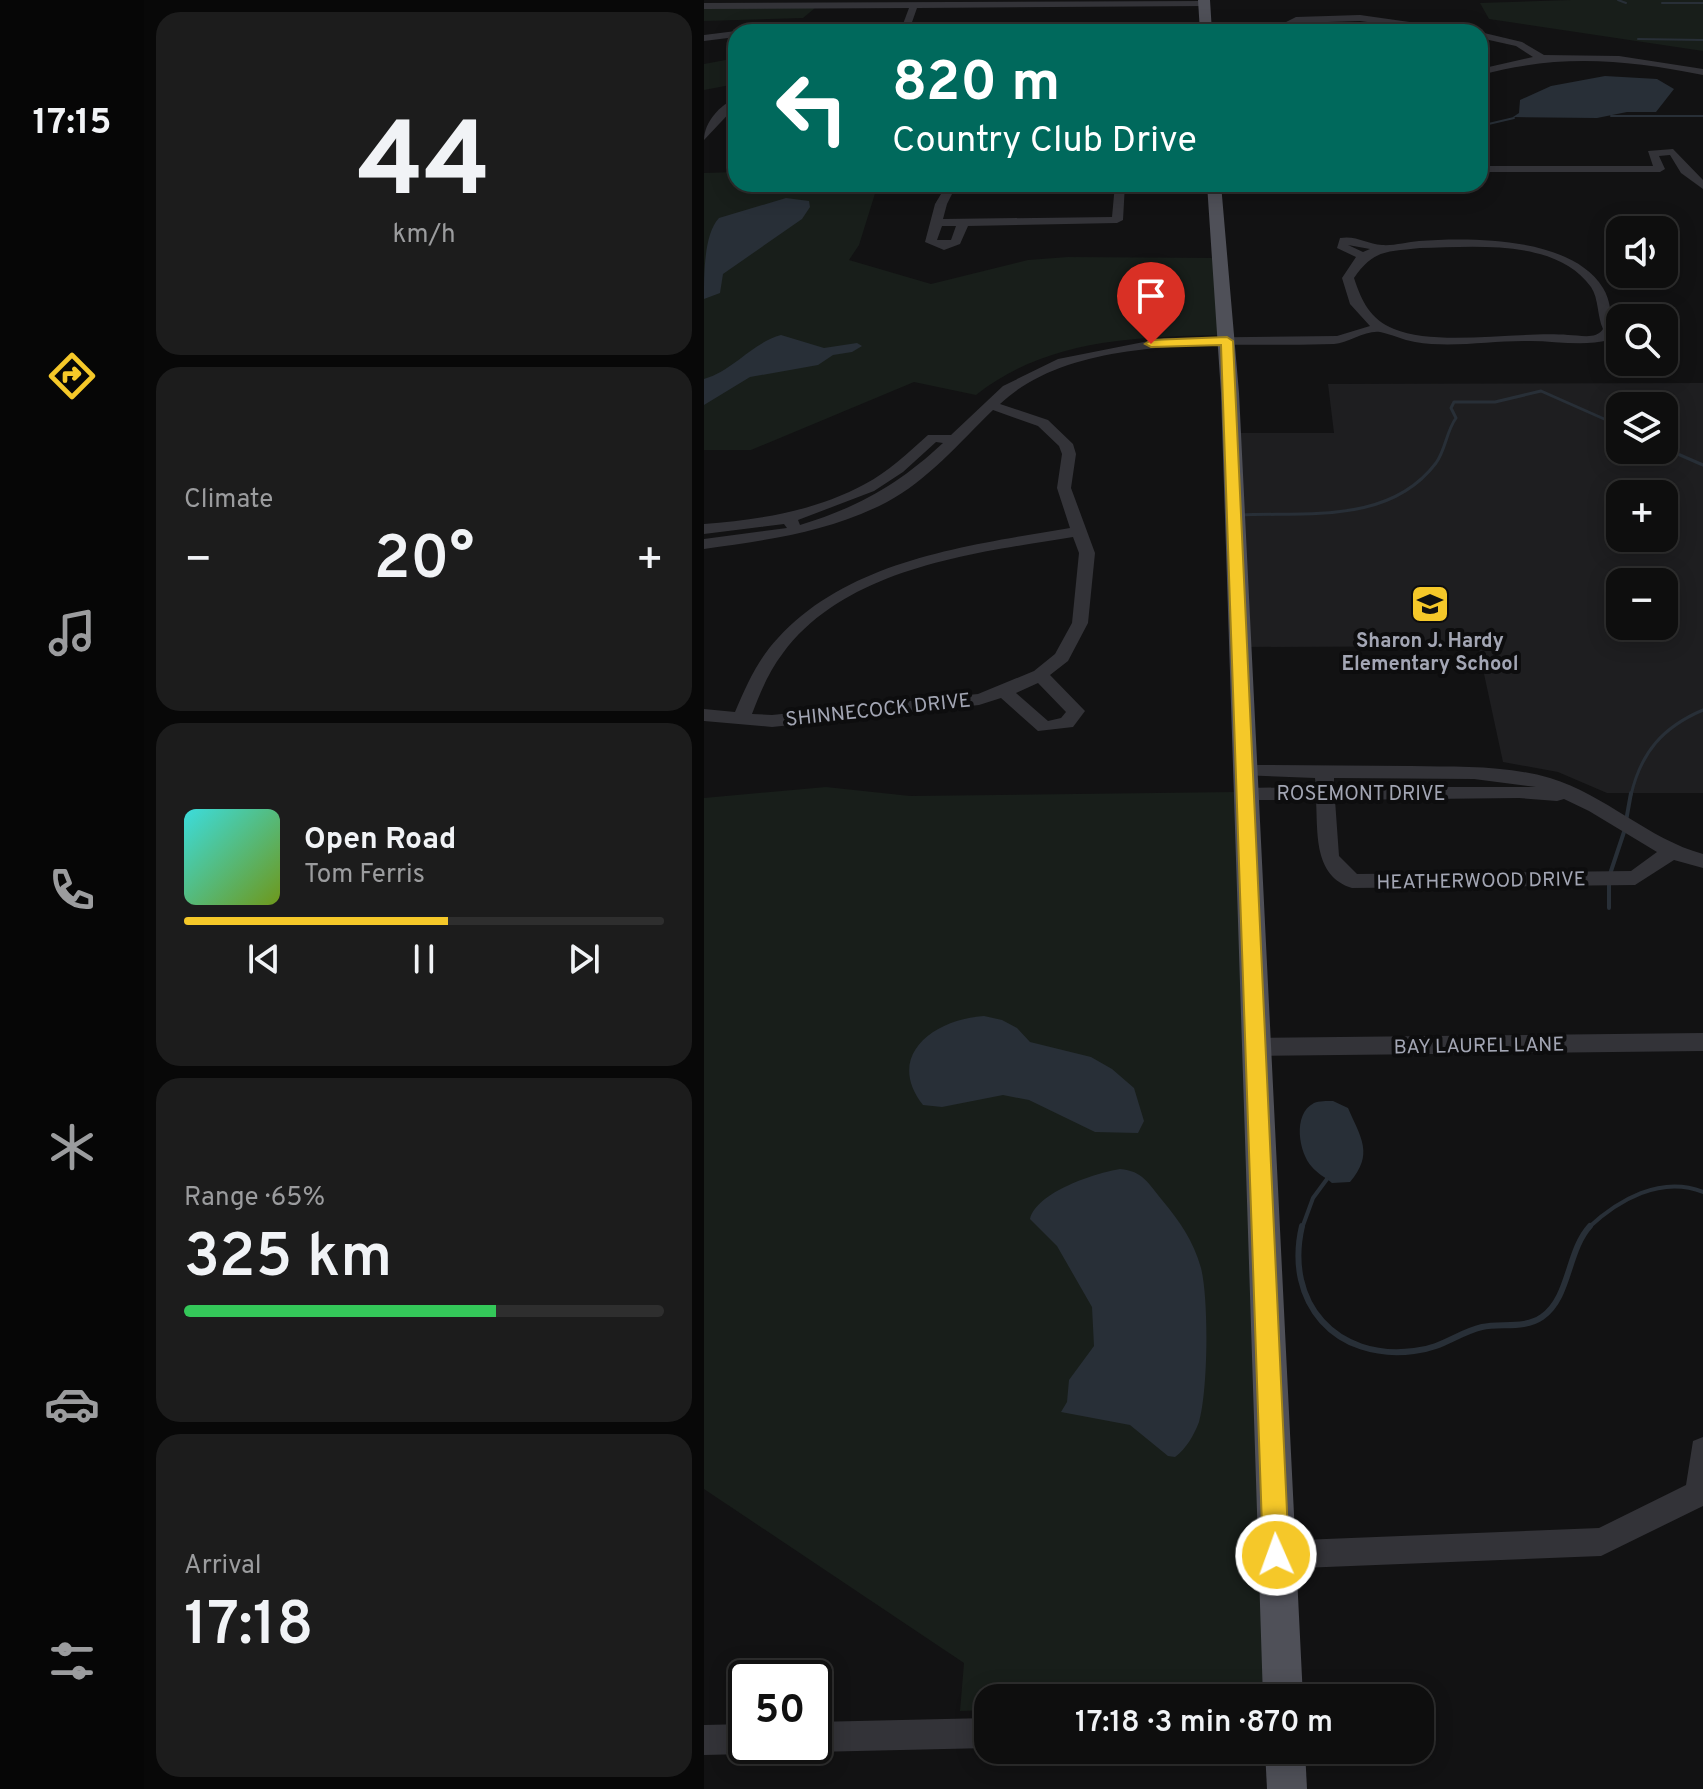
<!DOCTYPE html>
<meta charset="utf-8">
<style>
:root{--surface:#0e0e0e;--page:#1c1c1c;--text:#f1f3f6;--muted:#9b9c9e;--line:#2e2e2e;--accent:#f5c829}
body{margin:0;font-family:Overpass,sans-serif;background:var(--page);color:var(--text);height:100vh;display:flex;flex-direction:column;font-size:30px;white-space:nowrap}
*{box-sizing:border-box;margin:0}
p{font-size:26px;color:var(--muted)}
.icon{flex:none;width:44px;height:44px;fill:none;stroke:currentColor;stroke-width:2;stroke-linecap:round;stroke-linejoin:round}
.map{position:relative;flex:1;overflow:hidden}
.sheet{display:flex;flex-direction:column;gap:12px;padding:12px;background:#080808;width:560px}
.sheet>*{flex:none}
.guide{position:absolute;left:24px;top:24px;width:760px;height:168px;border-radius:24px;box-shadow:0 4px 20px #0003,0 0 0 2px var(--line);background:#00695c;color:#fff;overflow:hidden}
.tools{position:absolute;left:902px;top:216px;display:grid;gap:16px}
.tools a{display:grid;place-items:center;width:72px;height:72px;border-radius:16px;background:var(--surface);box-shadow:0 4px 20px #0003,0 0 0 2px var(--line);font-size:40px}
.speed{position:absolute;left:24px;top:1660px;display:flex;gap:16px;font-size:40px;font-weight:700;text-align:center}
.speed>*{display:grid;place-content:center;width:104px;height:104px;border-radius:50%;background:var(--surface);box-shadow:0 4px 20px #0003,0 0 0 2px var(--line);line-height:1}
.speed .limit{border:4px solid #111;border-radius:12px;background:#fff;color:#111}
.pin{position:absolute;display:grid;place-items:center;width:68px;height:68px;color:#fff;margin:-82px -34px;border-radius:50% 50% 50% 0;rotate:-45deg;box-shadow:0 0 8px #0007}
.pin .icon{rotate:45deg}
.me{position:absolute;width:88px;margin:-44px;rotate:358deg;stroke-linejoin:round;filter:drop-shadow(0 0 6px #0008)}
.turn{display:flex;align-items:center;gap:28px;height:168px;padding:0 32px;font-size:36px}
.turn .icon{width:104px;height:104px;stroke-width:2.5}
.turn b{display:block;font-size:56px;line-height:68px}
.big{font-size:60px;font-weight:600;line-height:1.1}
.sheet .widget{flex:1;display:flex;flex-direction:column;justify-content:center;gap:12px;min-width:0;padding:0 28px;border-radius:24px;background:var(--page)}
.sheet .dial{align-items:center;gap:0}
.dial b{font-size:104px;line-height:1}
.song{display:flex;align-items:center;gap:24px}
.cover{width:96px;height:96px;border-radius:12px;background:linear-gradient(135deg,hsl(180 70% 55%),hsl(80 70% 35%))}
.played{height:8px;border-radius:4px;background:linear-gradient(90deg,var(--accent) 55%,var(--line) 55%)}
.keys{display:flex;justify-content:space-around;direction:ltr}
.heat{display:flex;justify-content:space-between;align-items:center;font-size:44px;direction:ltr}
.charge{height:12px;border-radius:6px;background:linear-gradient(90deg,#34c759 65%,var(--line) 0)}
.trip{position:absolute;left:270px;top:1684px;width:460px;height:80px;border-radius:24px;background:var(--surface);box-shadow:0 4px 20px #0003,0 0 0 2px var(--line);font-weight:600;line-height:80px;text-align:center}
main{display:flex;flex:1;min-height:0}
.dock{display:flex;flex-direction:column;width:144px;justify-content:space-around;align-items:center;background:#060606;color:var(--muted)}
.dock .icon{width:56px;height:56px}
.dock .active{color:var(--accent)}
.dock b{font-size:36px;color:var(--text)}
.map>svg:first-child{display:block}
.built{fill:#1e1e20;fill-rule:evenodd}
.green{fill:#181e1a}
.water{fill:#282f37}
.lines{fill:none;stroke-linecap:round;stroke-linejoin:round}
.stream-far3{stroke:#282f37;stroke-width:2}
.stream-far2{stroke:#282f37;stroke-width:3}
.stream-far1{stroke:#282f37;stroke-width:4}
.stream{stroke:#282f37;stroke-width:6}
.minor{fill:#333338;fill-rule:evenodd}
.major{fill:#4f5058;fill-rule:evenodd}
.route{fill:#f5c829;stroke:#9f821b;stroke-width:2}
.labels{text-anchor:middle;stroke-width:8;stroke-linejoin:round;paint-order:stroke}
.poi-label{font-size:20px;font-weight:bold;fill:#a3a6b4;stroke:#0d0d0e}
.street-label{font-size:20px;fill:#a3a6b4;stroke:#0d0d0e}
</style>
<main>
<nav class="dock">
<b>17:15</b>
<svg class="icon active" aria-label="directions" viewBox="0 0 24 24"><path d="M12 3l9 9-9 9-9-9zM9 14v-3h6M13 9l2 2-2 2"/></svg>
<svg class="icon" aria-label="music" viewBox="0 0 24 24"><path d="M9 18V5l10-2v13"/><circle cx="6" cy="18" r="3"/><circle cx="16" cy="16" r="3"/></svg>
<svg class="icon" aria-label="phone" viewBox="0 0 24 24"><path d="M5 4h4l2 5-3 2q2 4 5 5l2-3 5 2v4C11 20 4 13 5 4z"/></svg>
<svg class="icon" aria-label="climate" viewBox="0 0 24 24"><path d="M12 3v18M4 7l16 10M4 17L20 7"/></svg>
<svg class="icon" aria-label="car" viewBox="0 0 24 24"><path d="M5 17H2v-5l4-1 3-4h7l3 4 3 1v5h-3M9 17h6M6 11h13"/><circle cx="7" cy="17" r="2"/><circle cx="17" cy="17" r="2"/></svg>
<svg class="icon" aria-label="filters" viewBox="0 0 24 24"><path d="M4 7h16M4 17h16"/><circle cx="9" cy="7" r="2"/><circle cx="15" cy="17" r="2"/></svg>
</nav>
<section class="sheet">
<div class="widget dial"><b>44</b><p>km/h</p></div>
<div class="widget"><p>Climate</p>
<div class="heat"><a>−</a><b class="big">20°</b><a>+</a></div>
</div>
<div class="widget">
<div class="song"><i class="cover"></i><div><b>Open Road</b><p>Tom Ferris</p></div></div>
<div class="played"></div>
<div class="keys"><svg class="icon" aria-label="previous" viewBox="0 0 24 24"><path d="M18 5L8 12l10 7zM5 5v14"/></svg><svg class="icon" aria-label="pause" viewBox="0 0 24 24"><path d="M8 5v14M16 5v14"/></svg><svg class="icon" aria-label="next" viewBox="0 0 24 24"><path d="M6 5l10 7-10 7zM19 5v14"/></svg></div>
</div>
<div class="widget"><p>Range · 65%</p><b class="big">325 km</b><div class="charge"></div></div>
<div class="widget"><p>Arrival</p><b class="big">17:18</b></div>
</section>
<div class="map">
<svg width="999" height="1789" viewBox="0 0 999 1789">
<rect width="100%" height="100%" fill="#121213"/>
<path class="built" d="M999 383V793H903L854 772 799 762 774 646 538 647 530 433H630L624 384ZM916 406H960V450H916ZM916 494H960V538H916ZM916 582H960V626H916Z"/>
<g class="green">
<path d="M867 0H999V51L785 19 776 3Z"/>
<path d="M0 8H111L99 18 0 21Z"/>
<path d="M32 58V84L0 90V64Z"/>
<path d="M32 172V184H174L155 245 145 260 227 284 324 260 364 257 512 258 517 335C430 337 343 339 272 395L210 382 47 450H0V173Z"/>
<path d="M122 787 206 796 531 792 563 1698H284V1710L256 1711 260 1663 0 1489V798Z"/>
</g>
<g class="water">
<path d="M901 76 953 79 970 89 952 112H923L893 118 809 117 815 113 816 100 847 86Z"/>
<path d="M82 198 105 201 106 207 98 219 19 274 16 293 0 299C0 273 0 234 15 218Z"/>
<path d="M77 335 120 348 153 343 158 346 148 352 129 355 114 365 46 377 0 405V379C30 370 48 343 77 335Z"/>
<path d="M280 1016 298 1020 313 1028 326 1042 387 1057 408 1069 430 1088 440 1121 434 1133 391 1132 325 1100 299 1095 238 1107 219 1105C180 1055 231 1019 280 1016Z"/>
<path d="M629 1101 644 1108C657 1138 670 1154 646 1182L628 1183C622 1178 613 1173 608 1167 595 1153 588 1114 610 1103 615 1101 623 1101 629 1101Z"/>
<path d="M416 1169C439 1171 444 1183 458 1200 476 1222 489 1240 497 1268 505 1300 504 1391 495 1422 490 1435 482 1449 471 1457L464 1456 426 1425 357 1412 363 1402 365 1380 390 1346 388 1307 353 1246 326 1219C333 1192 391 1173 416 1169Z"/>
</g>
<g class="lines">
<g class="stream-far3">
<path d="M914 0 922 3"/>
<path d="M958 3H999"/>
<path d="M934 39 999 40"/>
<path d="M907 116H999"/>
<path d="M776 126 810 118"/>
<path d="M768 190 770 184"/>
</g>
<g class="stream-far2">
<path d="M960 448 999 465"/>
<path d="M536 515C604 512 686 524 732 463 742 449 742 432 752 418L747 408 750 402H791L837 391 916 426"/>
<path d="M927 795C937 752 959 727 999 710"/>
</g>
<g class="stream-far1">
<path d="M922 821 927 793"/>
<path d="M906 874 921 829"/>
<path d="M905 883V908"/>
<path d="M598 1228 609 1198 623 1179"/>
<path d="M884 1228C914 1200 957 1175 999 1192"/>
</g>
<path class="stream" d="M598 1226C580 1303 632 1361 710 1351 739 1348 753 1333 778 1327 797 1323 821 1329 838 1317 866 1298 863 1251 886 1226"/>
<g class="minor">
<path d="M500 1 503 6 213 8 207 25 200 32H190L199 24 205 8 0 9V3Z"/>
<path d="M656 15 755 29 760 32H736L656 21 593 23 589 24 591 32H581L580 23 592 17Z"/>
<path d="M367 24 410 27 422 32 367 29 312 32 324 27Z"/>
<path d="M48 29H146L151 32H43Z"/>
<path d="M32 31 35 32H32V37L0 41V35Z"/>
<path d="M776 32 818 42 840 55 915 56 999 69V75C919 59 855 54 776 75V69L829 57 812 46 776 38Z"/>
<path d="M32 98V106L0 140C0 122 16 105 32 98Z"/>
<path d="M969 149 999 180V189L977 173 966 155 955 156 961 169 956 172H776V166H949L944 151Z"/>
<path d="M243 184H253L243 204 239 219 408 217 411 184H421L419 220 413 223 264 226 256 244 240 250 221 242 231 204ZM238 226H252L247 240H233Z"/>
<path d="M636 238C652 235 663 244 678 245 689 246 703 242 715 241 768 237 868 237 899 288 907 300 906 316 911 329L905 340C877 347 848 340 820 341 784 341 747 348 711 342 699 340 687 334 676 332 662 330 644 343 630 344 531 348 374 330 296 404L344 420 369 444 372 454 367 488 391 553 384 623 364 661 346 675 381 711 369 727 334 731 297 698 275 705 68 727 0 721V709L31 712C42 686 54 659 74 638 146 559 266 545 366 528L353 488 358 454 355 446 334 426 289 410C256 442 223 481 183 502 125 532 64 540 0 549V539L83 528 80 524 0 534V524C55 520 111 511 161 484 184 472 204 453 224 435H247L299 386 354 359 460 338 633 336 666 326 646 304 638 278 652 257 633 248ZM644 245 666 249 659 252ZM716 248C769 247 852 238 887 287 895 299 893 316 899 329 892 340 876 335 864 335 815 331 733 347 690 329 666 319 658 302 650 278 670 249 683 252 716 248ZM232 442 239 443C195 484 155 507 96 525L94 520 170 491 199 472ZM369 537 375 553 368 623 351 654 330 671 274 694 68 715 48 714C56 693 65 671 79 653 143 567 271 553 369 537ZM334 683 362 712 357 718 344 721 312 693Z"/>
<path d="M542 765C597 765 652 766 707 766 754 767 801 765 846 778 902 795 944 839 999 854V868L970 860 931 885 648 888C609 876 614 832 612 800H541L532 794 541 788 612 787 611 778 535 775 533 771ZM630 778 770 779 832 787H630ZM815 798 853 801 860 799 885 811 953 852 927 871 653 874 635 856 631 800Z"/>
<path d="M999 1033V1051L552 1056 544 1053 541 1047 544 1041 552 1038Z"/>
<path d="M999 1437V1506L897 1556 572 1569 562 1565 558 1555 562 1545 572 1541 895 1528 982 1485 989 1441Z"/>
<path d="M284 1718V1748L110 1752 98 1746H110V1722Z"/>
<path d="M42 1724V1746H54L53 1750 42 1754 0 1755V1725Z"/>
</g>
<g class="major">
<path d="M494 0H506L508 32H496Z"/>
<path d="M503 184H517L535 393 599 1698H559L517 393Z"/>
<path d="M561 1750H601L603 1789H563Z"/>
</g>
</g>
<path class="route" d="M523 337 529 341 585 1555 581 1564 572 1568 563 1564 559 1555 517 345 447 347 441 344 447 340Z"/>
<defs>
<symbol id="school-square" viewBox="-11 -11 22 22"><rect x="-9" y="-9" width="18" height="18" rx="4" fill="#f5c829" stroke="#0d0d0e"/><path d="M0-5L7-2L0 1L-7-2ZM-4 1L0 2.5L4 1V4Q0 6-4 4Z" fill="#111"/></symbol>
</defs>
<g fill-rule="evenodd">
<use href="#school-square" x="704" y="582" width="44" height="44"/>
</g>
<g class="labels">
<g class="poi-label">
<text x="726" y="647">Sharon J. Hardy<tspan x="726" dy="23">Elementary School</tspan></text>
</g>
<g class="street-label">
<text transform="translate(174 709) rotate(-6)" y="7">SHINNECOCK DRIVE</text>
<text x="657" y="800">ROSEMONT DRIVE</text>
<text transform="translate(777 880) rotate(-1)" y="7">HEATHERWOOD DRIVE</text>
<text transform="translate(775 1045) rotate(-1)" y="7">BAY LAUREL LANE</text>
</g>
</g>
</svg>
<div class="tools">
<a><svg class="icon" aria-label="sound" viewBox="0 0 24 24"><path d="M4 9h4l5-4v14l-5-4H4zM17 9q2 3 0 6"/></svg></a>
<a><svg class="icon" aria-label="search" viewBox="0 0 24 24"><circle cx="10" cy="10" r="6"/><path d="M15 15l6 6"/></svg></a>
<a><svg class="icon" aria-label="layers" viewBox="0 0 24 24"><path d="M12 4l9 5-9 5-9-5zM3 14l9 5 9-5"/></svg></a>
<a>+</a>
<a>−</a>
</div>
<div class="speed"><div class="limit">50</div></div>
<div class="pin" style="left:447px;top:344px;background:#d93025"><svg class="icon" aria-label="arrive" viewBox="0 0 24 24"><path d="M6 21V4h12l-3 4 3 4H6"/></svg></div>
<svg class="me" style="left:572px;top:1555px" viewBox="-20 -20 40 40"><circle r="17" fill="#f5c829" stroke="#fff" stroke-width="3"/><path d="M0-11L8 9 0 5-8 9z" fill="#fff"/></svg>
<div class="trip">17:18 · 3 min · 870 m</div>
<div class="guide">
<div class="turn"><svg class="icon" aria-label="left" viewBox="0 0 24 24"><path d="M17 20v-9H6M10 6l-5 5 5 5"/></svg><div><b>820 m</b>Country Club Drive</div></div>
</div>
</div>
</main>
